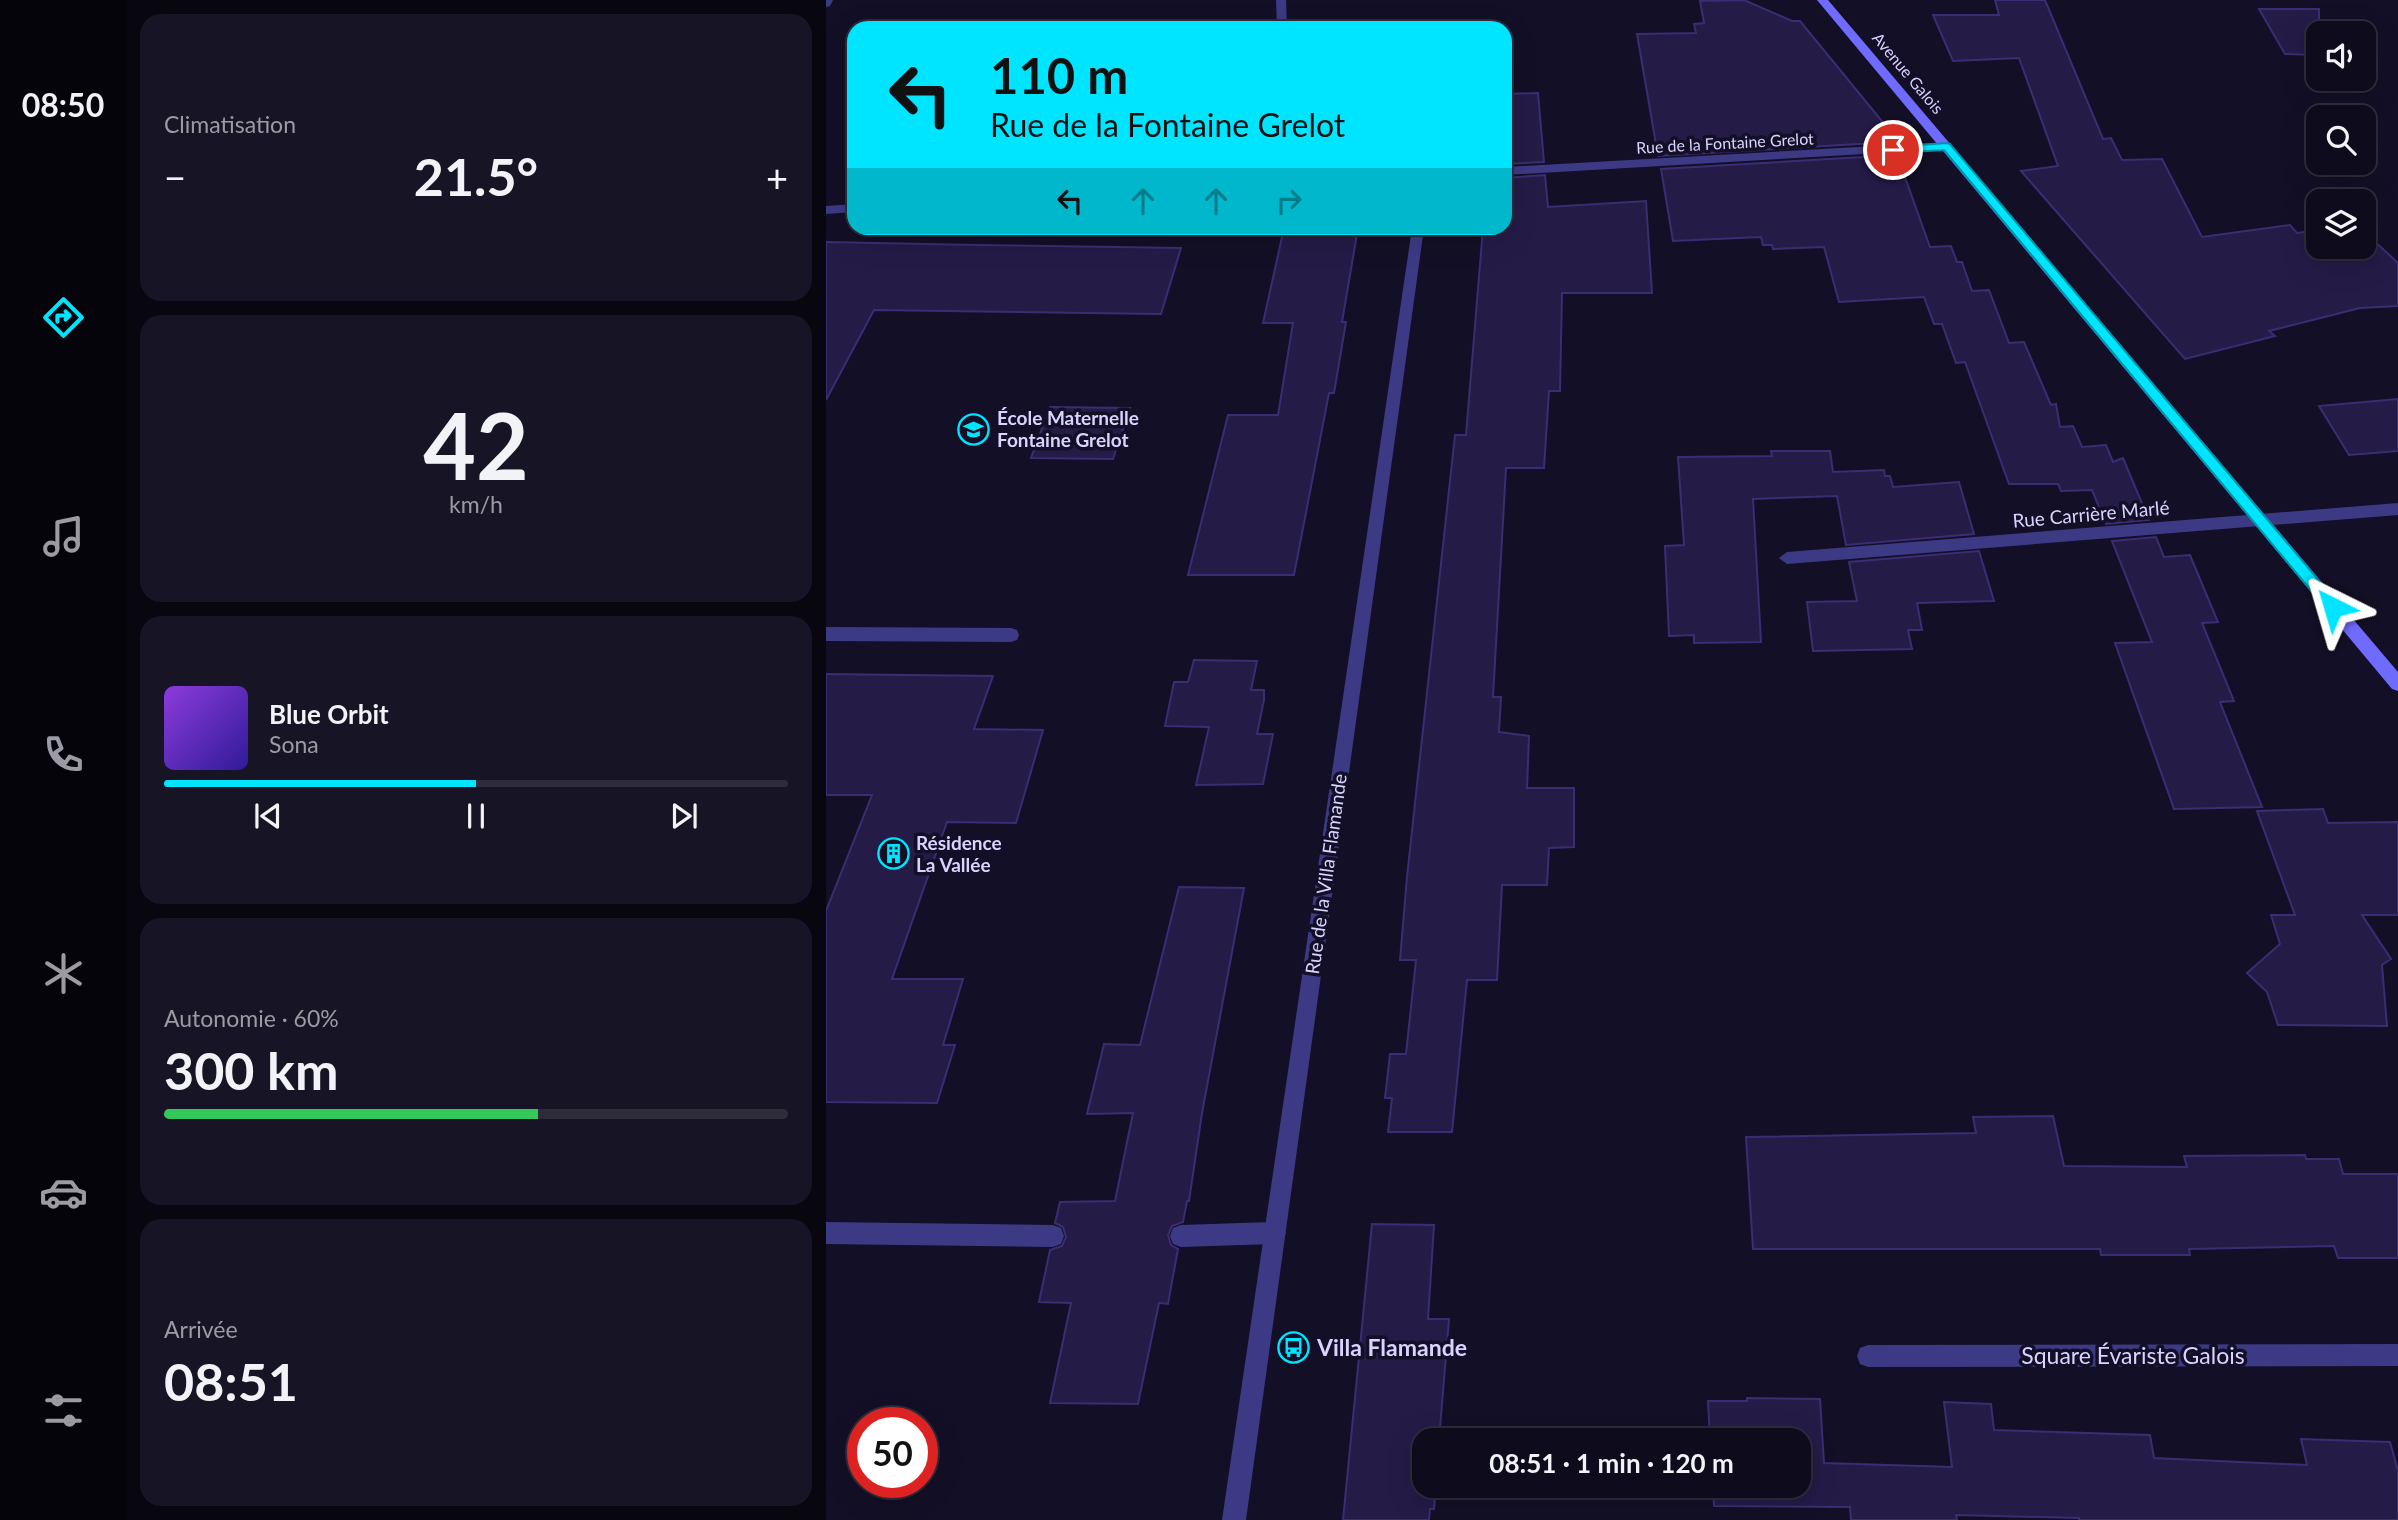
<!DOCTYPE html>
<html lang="fr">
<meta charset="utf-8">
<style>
:root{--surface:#0e0b1c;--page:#171425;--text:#f1f3f6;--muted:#9b9ba3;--line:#2e2b3b;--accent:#00e5ff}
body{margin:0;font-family:Lato,sans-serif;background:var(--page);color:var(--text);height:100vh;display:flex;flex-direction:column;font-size:26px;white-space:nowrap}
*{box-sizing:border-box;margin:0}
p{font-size:23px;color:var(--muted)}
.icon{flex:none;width:38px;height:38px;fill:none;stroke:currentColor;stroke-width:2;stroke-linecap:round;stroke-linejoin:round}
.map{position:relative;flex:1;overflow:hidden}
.panel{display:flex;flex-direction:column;gap:14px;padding:14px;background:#08060f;width:700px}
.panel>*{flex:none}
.guide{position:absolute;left:21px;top:21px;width:665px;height:214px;border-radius:21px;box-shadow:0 7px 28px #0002,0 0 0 2px var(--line);background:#00e5ff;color:#111;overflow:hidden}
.controls{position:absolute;left:1480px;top:21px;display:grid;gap:14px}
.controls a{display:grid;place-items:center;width:70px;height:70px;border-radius:14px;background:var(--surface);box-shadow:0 7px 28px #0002,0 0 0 2px var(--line);font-size:35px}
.speed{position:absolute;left:21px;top:1407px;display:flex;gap:14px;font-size:35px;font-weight:700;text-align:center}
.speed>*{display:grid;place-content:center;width:91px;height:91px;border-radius:50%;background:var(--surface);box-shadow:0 7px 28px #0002,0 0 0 2px var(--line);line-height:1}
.speed .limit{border:10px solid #d22;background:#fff;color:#111}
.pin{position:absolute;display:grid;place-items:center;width:60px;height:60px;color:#fff;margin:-30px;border:4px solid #fff;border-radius:50%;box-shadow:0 2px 7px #0007}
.me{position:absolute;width:77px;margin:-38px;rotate:320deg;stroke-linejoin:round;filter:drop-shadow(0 0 5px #0008)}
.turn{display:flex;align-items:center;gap:24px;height:147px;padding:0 28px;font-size:32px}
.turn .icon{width:91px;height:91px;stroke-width:2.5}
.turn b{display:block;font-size:49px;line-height:60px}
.lanes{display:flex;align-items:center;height:66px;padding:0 28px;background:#0003;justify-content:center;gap:35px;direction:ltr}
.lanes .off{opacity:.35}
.big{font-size:52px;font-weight:700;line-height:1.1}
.panel .tile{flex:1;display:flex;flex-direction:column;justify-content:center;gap:10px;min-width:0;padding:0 24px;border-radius:21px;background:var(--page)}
.panel .dial{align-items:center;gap:0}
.dial b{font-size:91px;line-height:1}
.song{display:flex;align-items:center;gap:21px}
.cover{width:84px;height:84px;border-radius:10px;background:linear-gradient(135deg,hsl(270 70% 55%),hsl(250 70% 35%))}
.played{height:7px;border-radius:4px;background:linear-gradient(90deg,var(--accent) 50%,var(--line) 50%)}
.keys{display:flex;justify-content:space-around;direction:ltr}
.heat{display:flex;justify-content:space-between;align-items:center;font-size:38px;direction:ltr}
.charge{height:10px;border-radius:5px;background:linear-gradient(90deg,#34c759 60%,var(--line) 0)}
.trip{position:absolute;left:586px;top:1428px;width:399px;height:70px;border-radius:21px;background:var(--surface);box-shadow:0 7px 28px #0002,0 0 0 2px var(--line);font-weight:700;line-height:70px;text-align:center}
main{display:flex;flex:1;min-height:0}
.dock{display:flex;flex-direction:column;width:126px;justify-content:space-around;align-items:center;background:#06040b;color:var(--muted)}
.dock .icon{width:49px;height:49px}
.dock .active{color:var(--accent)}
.dock b{font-size:32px;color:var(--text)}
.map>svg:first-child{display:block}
.building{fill:#241b47;stroke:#3b2d73;stroke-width:2}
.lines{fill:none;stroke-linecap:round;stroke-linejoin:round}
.service{fill:#3d3a85;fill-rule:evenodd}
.minor{fill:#3d3a85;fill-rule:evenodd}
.secondary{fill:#6f6bff;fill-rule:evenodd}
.route{fill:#00e5ff;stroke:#0095a6;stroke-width:2}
.labels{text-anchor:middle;stroke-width:7;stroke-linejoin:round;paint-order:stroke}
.far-street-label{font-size:16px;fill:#d9d4ff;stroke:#130f26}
.poi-label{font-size:19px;font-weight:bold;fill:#d9d4ff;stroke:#130f26;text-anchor:start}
.street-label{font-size:19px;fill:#d9d4ff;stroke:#130f26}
.near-poi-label{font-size:23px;font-weight:bold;fill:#d9d4ff;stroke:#130f26;text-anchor:start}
.near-street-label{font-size:23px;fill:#d9d4ff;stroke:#130f26}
</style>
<main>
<nav class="dock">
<b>08:50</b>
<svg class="icon active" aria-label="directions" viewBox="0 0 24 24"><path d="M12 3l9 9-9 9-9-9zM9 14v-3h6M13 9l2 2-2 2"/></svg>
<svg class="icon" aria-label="music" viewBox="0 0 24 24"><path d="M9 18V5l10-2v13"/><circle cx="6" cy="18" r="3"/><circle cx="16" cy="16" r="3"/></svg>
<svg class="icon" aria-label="phone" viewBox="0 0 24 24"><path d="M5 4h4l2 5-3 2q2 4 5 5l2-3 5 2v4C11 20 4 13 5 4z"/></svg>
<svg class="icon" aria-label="climate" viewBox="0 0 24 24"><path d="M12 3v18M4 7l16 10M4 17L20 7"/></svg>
<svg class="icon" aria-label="car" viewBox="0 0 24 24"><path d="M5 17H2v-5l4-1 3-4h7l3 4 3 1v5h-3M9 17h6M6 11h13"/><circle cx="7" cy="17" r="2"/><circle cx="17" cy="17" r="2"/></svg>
<svg class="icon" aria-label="filters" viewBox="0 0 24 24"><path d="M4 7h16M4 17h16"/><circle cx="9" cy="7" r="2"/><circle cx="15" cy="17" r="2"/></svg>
</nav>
<section class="panel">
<div class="tile"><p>Climatisation</p>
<div class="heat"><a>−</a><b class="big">21.5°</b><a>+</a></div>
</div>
<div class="tile dial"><b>42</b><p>km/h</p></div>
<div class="tile">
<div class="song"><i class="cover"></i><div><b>Blue Orbit</b><p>Sona</p></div></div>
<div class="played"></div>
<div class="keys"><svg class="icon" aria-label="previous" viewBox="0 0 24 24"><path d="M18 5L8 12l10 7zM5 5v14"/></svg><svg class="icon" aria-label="pause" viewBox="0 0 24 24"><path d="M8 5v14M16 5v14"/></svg><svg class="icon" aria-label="next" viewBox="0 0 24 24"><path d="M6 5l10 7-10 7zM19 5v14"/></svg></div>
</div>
<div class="tile"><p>Autonomie · 60%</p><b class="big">300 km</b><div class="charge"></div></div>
<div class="tile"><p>Arrivée</p><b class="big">08:51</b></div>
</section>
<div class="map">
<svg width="1572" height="1520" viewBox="0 0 1572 1520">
<rect width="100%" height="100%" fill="#130f26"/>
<g class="building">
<path d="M918 0 966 21H974L1060 126 1066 142 832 156 811 34 870 33 868 24 878 23 874 1Z"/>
<path d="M1169 0H1219L1277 139 1285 138 1296 160 1336 159 1376 237 1464 225 1471 233 1493 230V247H1538V238L1544 237 1572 263V306L1534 308 1443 331 1449 336 1359 359 1195 171 1232 166 1193 58 1127 61 1107 15H1173Z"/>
<path d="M1433 9H1493V55L1459 54Z"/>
<path d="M712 93 718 162 679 164V94Z"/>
<path d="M1071 155 1104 247 1125 246 1131 262H1136L1146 291 1163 290 1183 343 1198 342 1225 405 1230 404 1234 427 1247 426 1256 447 1280 445 1287 462 1297 458 1323 520 1280 524 1266 490 1235 491 1232 484H1183L1139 362 1130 363 1116 324H1108L1098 297 1013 302 998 247 947 249 946 245H937L935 237 847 241 835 169Z"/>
<path d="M719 175 722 207 820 201 826 293H736L734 391H723L718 468H680L667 697H675L673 732 703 736 701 788H748V847L723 848 721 885H676L671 980H641L626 1132H562L566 1098H559L564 1054H580L590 960H574L581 877 629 435H640L657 228H679V178Z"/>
<path d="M458 228H532L516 322H520L508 393H503L468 575H362L402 415H452L467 323H437Z"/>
<path d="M0 242 151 245 355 248 335 314 48 310 0 400Z"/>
<path d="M1572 399V451L1523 455 1493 406Z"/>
<path d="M224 407 304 408 287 459 205 458Z"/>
<path d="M945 451H1004L1007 472 1058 470 1059 476H1064L1067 487 1133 482 1148 534 1020 545 1011 496 927 499 935 642 868 643V635L843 636 839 546 858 545 852 457 946 456Z"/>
<path d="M1330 537 1338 557 1364 555 1392 622 1376 623 1408 701 1394 702 1436 807 1348 809 1289 643 1326 642 1286 541Z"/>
<path d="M1153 551 1168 601 1091 603 1096 630H1082L1086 649 987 651 981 602 1031 601 1023 562Z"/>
<path d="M368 660 431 661 425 690H438V700L431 734H447L437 784 370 785 383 727 339 726 348 682H362Z"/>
<path d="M0 674 167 676 148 729 217 730 190 823 121 822 66 979H137L117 1045H129L111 1103 0 1102V911L46 795H0Z"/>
<path d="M1497 809 1502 823 1572 822V915H1536L1565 959 1556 965 1561 1026 1452 1025 1441 992 1421 973 1454 944 1445 915H1469L1431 811Z"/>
<path d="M353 887 418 888 376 1113 363 1201H361L357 1222 346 1226 342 1235 345 1245 352 1249 342 1304 333 1303 312 1404 224 1403 245 1303 213 1302 224 1250 236 1246 240 1237 237 1227 229 1223 234 1202 289 1201 307 1113 261 1114 278 1044 314 1045Z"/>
<path d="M1227 1116 1238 1166 1361 1167 1358 1156 1479 1155 1480 1159H1513L1517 1174H1572V1258H1512L1508 1246 1363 1249 1364 1255H1275L1274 1249H927L920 1137 1150 1133 1147 1117Z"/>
<path d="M546 1224 608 1225 602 1319H623L613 1440H598V1486H610L608 1509H604L603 1520H517Z"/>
<path d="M921 1398 994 1399 998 1463 1126 1467 1118 1402 1165 1404 1168 1430 1324 1435 1328 1458 1481 1465 1475 1439 1564 1442 1572 1471V1520H1253V1518L1130 1515 1131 1520H1025L1024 1507 888 1506 887 1486H973V1440H884L882 1401H921Z"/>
</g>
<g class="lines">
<g class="service">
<path d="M0 627 185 628 191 630 193 635 191 640 185 642 0 641Z"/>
<path d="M0 1222 227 1225 235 1228 238 1236 235 1244 227 1247 0 1244Z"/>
<path d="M449 1222 457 1225 460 1233 457 1241 449 1244 355 1247 347 1244 344 1236 347 1228 355 1225Z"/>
</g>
<g class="minor">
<path d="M0 0H7L4 6 0 7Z"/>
<path d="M450 0H460L461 28H451Z"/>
<path d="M1121 142 1125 143V149L679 175V167Z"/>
<path d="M28 204V212L0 214V206Z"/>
<path d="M586 228H598L420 1520H396Z"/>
<path d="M1572 503V515L961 564 953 558 961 552Z"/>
<path d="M1572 1344V1366L1042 1367 1034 1364 1031 1356 1034 1348 1042 1345Z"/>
</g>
<path class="secondary" d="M991 0H1002L1572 672V691L1566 689Z"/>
</g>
<path class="route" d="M1121 143 1124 144 1512 603 1514 607 1512 611H1502L1118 150 1067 153 1062 150 1067 147Z"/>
<defs>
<symbol id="school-ring" viewBox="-11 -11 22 22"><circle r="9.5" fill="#130f26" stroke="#00e5ff" stroke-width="1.5"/><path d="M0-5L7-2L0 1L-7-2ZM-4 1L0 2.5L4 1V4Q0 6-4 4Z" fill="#00e5ff"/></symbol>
<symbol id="building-ring" viewBox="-11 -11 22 22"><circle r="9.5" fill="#130f26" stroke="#00e5ff" stroke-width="1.5"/><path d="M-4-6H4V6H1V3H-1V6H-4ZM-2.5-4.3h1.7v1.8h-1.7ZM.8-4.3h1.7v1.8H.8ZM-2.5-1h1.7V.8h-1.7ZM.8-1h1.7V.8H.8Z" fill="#00e5ff"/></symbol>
<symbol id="bus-ring" viewBox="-11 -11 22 22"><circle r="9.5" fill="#130f26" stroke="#00e5ff" stroke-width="1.5"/><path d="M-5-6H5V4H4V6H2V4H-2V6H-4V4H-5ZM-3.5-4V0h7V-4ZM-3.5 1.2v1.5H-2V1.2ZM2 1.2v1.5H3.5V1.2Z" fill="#00e5ff"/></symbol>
</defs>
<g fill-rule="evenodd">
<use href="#school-ring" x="130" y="412" width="35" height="35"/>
<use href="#building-ring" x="50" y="836" width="35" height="35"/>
<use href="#bus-ring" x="450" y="1330" width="35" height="35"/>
</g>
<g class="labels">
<g class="far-street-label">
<text transform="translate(1082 73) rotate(50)" y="6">Avenue Galois</text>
<text transform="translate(899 143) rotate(-3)" y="6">Rue de la Fontaine Grelot</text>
</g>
<g class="poi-label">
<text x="171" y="425">École Maternelle<tspan x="171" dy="22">Fontaine Grelot</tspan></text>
<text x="90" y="850">Résidence<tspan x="90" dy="22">La Vallée</tspan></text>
</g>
<g class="street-label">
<text transform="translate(1265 514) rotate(-5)" y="7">Rue Carrière Marlé</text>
<text transform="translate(500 874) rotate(-82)" y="7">Rue de la Villa Flamande</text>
</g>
<g class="near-poi-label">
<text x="491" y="1356">Villa Flamande</text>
</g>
<g class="near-street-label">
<text x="1307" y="1364">Square Évariste Galois</text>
</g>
</g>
</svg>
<div class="controls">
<a><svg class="icon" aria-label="sound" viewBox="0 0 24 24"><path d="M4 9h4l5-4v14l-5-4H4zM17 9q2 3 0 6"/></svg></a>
<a><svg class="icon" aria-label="search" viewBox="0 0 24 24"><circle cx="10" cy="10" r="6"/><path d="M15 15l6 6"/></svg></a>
<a><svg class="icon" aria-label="layers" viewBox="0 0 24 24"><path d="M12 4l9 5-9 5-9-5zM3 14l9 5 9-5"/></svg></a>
</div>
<div class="speed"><div class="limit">50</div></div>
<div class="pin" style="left:1067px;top:150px;background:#d93025"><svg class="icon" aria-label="arrive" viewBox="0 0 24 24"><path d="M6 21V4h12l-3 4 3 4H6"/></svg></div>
<svg class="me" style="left:1507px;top:607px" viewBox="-20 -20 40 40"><path d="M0-17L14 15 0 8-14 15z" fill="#00e5ff" stroke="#fff" stroke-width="4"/></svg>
<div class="trip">08:51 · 1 min · 120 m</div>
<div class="guide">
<div class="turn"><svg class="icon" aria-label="left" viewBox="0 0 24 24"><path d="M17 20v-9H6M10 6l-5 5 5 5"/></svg><div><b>110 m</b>Rue de la Fontaine Grelot</div></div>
<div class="lanes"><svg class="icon" aria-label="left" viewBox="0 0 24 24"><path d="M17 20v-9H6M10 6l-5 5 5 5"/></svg><svg class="icon off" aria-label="ahead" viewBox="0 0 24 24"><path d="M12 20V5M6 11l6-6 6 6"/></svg><svg class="icon off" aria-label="ahead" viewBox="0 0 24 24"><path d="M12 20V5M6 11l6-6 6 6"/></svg><svg class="icon off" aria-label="right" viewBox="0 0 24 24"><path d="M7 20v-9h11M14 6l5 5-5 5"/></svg></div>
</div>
</div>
</main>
